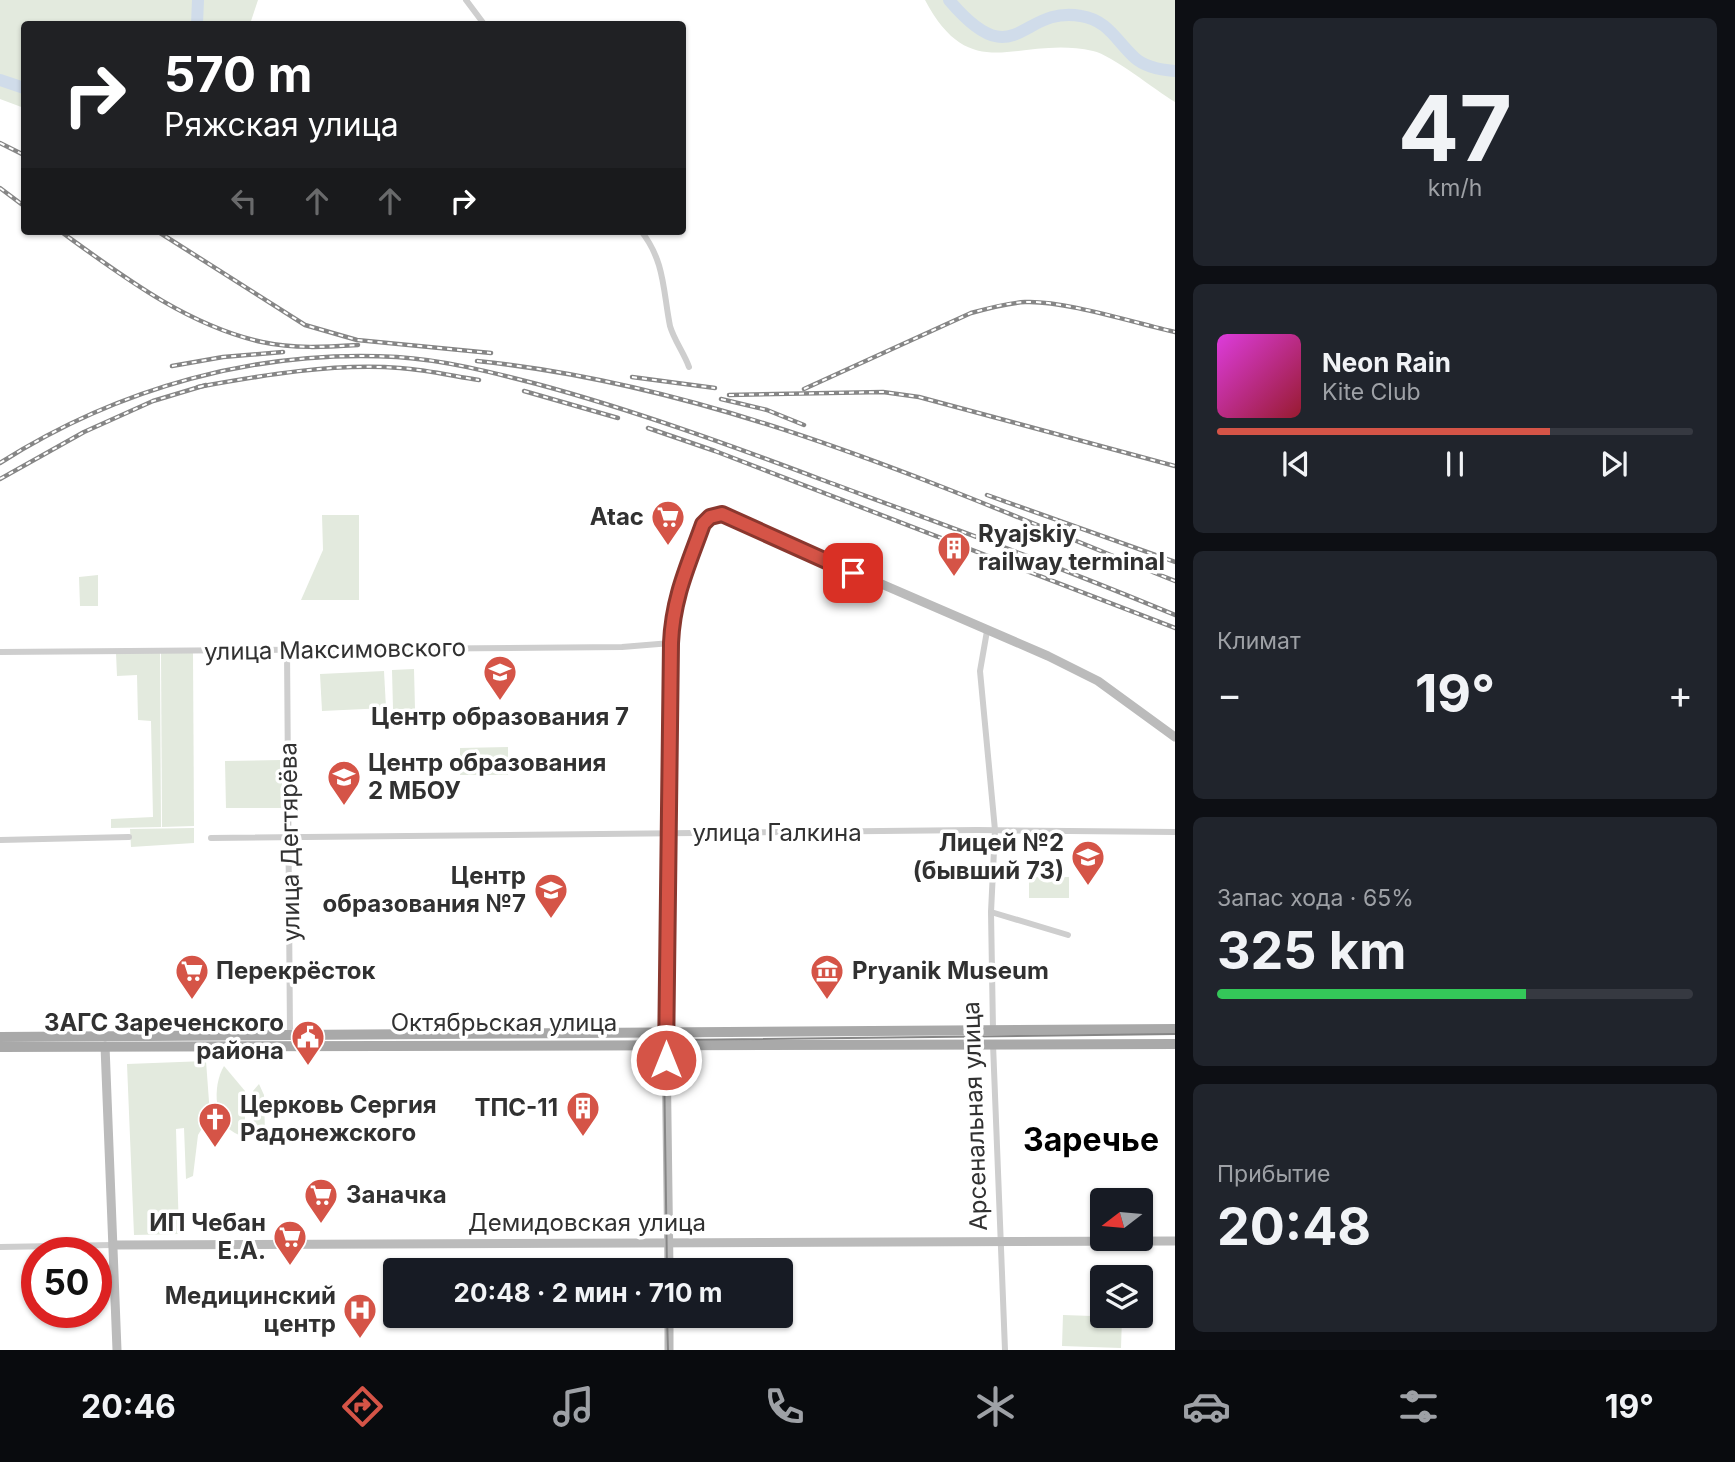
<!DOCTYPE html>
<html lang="ru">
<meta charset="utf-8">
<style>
:root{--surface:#171b24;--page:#20242c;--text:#f1f3f6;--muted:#9ea1a6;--line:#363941;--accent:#d55447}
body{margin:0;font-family:Inter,sans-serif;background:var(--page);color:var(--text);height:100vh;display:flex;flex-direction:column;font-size:26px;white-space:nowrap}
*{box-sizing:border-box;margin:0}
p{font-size:23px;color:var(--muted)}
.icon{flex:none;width:38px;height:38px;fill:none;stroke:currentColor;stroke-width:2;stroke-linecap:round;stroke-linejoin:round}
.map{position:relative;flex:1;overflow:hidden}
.drawer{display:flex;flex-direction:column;gap:18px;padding:18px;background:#0d0f14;width:560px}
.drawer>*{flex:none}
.banner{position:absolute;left:21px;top:21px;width:665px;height:214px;border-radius:7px;box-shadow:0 2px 5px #0004;background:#202124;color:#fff;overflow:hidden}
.needle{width:46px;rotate:254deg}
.fabs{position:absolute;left:1090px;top:1188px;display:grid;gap:14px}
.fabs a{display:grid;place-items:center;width:63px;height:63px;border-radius:7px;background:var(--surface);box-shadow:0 2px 5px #0004;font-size:35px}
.speed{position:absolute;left:21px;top:1237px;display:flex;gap:14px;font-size:35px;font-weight:700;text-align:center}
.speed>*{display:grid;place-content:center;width:91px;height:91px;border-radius:50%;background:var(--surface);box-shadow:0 2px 5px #0004;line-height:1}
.speed .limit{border:10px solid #d22;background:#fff;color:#111}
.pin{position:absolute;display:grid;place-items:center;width:60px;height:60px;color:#fff;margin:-30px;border-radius:14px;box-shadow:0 4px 10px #0006}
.me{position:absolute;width:77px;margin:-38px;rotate:0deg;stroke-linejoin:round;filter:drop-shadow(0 0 5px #0008)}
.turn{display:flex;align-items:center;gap:24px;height:147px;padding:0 28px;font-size:32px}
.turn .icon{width:91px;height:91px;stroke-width:2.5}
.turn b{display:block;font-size:49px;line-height:60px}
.lanes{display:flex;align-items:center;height:66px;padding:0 28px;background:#0003;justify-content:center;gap:35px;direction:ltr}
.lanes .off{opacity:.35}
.big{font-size:52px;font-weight:700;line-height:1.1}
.drawer .widget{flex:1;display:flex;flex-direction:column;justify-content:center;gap:10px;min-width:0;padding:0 24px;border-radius:10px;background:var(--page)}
.drawer .dial{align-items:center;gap:0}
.dial b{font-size:91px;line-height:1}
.song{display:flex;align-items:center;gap:21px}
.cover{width:84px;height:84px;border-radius:10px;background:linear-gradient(135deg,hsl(300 70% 55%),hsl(350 70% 35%))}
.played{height:7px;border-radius:4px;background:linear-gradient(90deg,var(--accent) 70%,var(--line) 70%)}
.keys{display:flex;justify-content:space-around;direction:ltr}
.heat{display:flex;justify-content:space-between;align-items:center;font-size:38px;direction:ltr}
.charge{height:10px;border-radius:5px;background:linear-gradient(90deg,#34c759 65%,var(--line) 0)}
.trip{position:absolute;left:383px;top:1258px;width:410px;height:70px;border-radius:7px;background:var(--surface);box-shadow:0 2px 5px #0004;font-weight:700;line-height:70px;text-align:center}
.menu{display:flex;height:112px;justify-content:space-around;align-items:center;background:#090b0e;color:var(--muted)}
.menu .icon{width:49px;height:49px}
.menu .current{color:var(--accent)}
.menu b{font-size:32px;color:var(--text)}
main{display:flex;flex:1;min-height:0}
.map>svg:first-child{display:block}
.green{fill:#e3eade}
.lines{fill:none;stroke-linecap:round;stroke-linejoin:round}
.river{stroke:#d0dcea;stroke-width:12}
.street{stroke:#cecece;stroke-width:6}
.secondary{stroke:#bbb;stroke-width:9}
.primary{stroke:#a9a9a9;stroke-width:10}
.tram{stroke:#868686;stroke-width:2}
.rail-casing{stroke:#868686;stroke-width:4.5}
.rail{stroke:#fff;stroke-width:2;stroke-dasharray:5;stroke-linecap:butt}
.route-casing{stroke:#8a372e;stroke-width:18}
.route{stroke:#d55447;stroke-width:12}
.labels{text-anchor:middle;stroke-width:7;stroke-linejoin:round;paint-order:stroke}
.poi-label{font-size:24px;font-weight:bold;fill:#313131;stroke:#fff;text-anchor:end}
.street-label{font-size:24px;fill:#313131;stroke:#fff}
.district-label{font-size:32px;font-weight:bold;fill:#000;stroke:#fff}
</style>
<main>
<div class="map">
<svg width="1175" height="1350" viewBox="0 0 1175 1350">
<rect width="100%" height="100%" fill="#fff"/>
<g class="green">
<path d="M0 0H258L250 24H24V108L0 99Z"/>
<path d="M925 0H1175V102C1155 90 1112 55 1093 51 1018 34 972 89 925 0Z"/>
<path d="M322 515H359V600H301L323 550Z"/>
<path d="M98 575V606H80L79 577Z"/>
<path d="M116 653H160L161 827 111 828V819L153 817 151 721 138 720 137 675 117 676Z"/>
<path d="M161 653H193L194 826 162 827Z"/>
<path d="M414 669 415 709H393L392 670Z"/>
<path d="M384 671 386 708 322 711 320 674Z"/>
<path d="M508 747V775H460V748Z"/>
<path d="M282 760V808H226L225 761Z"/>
<path d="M194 828V843L131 847 130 829Z"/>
<rect x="1029" y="877" width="40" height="21"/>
<path d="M206 1061 210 1115 198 1135 193 1176 186 1179 184 1128 176 1129 179 1234 134 1235 127 1064Z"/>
<path d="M224 1066 245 1091V1130L239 1135C213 1125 212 1086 224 1066Z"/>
<path d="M259 1084 264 1095 265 1134H254L253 1091Z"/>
<path d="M1063 1315 1122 1317 1121 1348 1062 1346Z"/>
</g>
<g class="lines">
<g class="river">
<path d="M949 0C1016 79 1020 5 1081 16 1108 20 1117 42 1135 58 1145 67 1162 70 1175 71"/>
<path d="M197 24 198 0"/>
<path d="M0 80 24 88"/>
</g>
<g class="street">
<path d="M466 0 484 24"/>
<path d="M641 231C665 261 663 291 670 326 674 340 684 353 689 367"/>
<path d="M987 631 980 671 995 830 991 912 993 1030"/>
<path d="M287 650 290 1035"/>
<path d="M0 652 622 647 671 643"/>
<path d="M211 838 977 830 1175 832"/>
<path d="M0 840 129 837"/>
<path d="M991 912 1068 935"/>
<path d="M993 1044 1005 1350"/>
<path d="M0 1247 113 1245"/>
</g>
<g class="secondary">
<path d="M666 1034 671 643 675 599 703 524 710 517 722 515 1048 656 1098 681 1175 737"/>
<path d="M666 1045 669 1270"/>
<path d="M105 1046 117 1350"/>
<path d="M113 1245 1175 1241"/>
<path d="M669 1316V1350"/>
</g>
<g class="primary">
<path d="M0 1037 1175 1029"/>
<path d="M0 1047 1175 1044"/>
</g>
<g class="tram">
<path d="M667 1270 664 1062 677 1040 1175 1034"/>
<path d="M667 1316 668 1350"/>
</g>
<defs>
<g id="rail">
<path d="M0 143 24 155"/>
<path d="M0 188 24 206"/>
<path d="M60 231C121 275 186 325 262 342 294 349 326 347 358 345"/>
<path d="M157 231 305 325 357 340 491 353"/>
<path d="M477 361C722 386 948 490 1175 581"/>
<path d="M172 366 223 357 283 352"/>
<path d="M632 377 715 388"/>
<path d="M198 387C264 375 333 363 400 368 427 370 453 376 479 380"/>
<path d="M804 389 971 313C989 308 1007 303 1025 302 1063 300 1135 323 1175 332"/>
<path d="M524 391 618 418"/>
<path d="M729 395 883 392 919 397 1175 466"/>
<path d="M721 399 767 410 804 425"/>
<path d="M648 428 715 451 1175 628"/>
<path d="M0 463C118 388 257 349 397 357 444 360 491 372 537 384 633 410 727 444 820 479 939 523 1058 566 1175 615"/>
<path d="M0 479 84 432 153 401 206 385"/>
<path d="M987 495 1175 562"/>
</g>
</defs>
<use href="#rail" class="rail-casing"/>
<use href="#rail" class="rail"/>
</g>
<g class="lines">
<defs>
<path id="route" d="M666 1060 671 643C673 597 688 566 703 524L710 517 722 514 853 573"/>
</defs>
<use href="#route" class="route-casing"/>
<use href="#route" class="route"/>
</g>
<defs>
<symbol id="supermarket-pin" viewBox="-11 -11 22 30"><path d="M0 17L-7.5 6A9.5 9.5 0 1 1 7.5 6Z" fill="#d55447" stroke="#fff"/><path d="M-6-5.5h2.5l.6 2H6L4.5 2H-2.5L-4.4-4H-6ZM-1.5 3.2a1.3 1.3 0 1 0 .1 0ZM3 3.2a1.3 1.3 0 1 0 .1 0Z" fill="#fff"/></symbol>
<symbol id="building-pin" viewBox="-11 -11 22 30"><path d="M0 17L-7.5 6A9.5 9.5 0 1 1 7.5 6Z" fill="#d55447" stroke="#fff"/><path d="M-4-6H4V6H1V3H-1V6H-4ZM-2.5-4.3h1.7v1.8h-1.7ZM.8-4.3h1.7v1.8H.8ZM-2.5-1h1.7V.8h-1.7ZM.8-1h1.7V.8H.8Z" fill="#fff"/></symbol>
<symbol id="school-pin" viewBox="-11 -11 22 30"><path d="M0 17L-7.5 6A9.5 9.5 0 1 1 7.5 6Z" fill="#d55447" stroke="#fff"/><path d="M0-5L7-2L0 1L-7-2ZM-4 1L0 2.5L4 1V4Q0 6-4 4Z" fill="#fff"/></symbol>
<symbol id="museum-pin" viewBox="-11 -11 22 30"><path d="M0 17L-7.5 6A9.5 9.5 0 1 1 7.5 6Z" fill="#d55447" stroke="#fff"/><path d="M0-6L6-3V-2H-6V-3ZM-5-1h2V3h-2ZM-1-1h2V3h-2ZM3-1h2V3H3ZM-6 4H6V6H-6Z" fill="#fff"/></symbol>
<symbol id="civic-pin" viewBox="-11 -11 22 30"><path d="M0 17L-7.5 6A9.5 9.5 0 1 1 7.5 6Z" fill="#d55447" stroke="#fff"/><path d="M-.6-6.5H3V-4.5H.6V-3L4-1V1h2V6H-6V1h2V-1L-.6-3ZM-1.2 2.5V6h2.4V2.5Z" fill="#fff"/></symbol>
<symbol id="church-pin" viewBox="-11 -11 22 30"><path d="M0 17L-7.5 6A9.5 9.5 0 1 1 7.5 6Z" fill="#d55447" stroke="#fff"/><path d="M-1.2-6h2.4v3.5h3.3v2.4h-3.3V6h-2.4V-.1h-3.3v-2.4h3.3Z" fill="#fff"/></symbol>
<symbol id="hospital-pin" viewBox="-11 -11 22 30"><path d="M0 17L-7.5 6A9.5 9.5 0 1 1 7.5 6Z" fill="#d55447" stroke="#fff"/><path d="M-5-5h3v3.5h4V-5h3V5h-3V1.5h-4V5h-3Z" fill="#fff"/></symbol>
</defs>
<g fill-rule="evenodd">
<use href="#supermarket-pin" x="649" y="498" width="38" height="52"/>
<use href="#building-pin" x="935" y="529" width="38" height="52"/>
<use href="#school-pin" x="481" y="653" width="38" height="52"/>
<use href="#school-pin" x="325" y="758" width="38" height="52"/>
<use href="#school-pin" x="1069" y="838" width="38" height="52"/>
<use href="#school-pin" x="532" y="871" width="38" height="52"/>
<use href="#supermarket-pin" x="173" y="952" width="38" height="52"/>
<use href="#museum-pin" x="808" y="952" width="38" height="52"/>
<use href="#civic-pin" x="289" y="1018" width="38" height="52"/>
<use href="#building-pin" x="564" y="1089" width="38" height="52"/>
<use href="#church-pin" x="196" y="1100" width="38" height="52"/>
<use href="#supermarket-pin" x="302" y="1176" width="38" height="52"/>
<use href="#supermarket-pin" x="271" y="1218" width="38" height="52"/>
<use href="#hospital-pin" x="341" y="1291" width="38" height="52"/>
</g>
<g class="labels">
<g class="poi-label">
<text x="644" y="525">Atac</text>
<text x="978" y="542" text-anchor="start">Ryajskiy<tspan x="978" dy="28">railway terminal</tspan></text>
<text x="500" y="725" text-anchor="middle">Центр образования 7</text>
<text x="368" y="771" text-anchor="start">Центр образования<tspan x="368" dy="28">2 МБОУ</tspan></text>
<text x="1064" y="851">Лицей №2<tspan x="1064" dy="28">(бывший 73)</tspan></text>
<text x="526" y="884">Центр<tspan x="526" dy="28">образования №7</tspan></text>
<text x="216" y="979" text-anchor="start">Перекрёсток</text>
<text x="852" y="979" text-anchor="start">Pryanik Museum</text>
<text x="284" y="1031">ЗАГС Зареченского<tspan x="284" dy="28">района</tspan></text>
<text x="240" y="1113" text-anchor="start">Церковь Сергия<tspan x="240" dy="28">Радонежского</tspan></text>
<text x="558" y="1116">ТПС-11</text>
<text x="346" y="1203" text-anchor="start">Заначка</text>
<text x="266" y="1231">ИП Чебан<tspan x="266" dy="28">Е.А.</tspan></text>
<text x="336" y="1304">Медицинский<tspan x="336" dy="28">центр</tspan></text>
</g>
<g class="street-label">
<text transform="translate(335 650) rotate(-1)" y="8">улица Максимовского</text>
<text x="777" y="841">улица Галкина</text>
<text transform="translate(290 842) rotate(-91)" y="8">улица Дегтярёва</text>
<text x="504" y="1031">Октябрьская улица</text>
<text transform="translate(975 1116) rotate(-92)" y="8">Арсенальная улица</text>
<text x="587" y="1231">Демидовская улица</text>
</g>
<g class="district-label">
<text x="1091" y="1151">Заречье</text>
</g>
</g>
</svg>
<div class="fabs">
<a><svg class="needle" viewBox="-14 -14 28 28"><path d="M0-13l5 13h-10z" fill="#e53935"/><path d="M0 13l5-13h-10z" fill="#9ea1a6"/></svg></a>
<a><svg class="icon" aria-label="layers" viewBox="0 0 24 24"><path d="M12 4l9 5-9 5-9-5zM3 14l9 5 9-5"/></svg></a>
</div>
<div class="speed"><div class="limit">50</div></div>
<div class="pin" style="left:853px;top:573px;background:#d93025"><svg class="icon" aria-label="arrive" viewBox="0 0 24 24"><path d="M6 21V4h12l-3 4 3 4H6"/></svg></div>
<svg class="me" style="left:666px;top:1060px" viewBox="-20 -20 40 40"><circle r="17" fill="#d55447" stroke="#fff" stroke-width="3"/><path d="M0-11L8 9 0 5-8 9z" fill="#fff"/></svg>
<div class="trip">20:48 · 2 мин · 710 m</div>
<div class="banner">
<div class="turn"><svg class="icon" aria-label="right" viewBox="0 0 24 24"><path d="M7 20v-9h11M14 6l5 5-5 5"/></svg><div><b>570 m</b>Ряжская улица</div></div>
<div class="lanes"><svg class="icon off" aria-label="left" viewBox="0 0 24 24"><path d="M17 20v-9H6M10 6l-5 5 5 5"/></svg><svg class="icon off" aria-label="ahead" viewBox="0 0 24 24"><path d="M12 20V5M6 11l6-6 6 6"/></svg><svg class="icon off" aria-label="ahead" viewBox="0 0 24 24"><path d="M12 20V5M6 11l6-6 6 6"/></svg><svg class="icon" aria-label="right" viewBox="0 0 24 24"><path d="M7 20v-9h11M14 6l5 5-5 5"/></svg></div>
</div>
</div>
<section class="drawer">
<div class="widget dial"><b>47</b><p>km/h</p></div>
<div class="widget">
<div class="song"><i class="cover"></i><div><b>Neon Rain</b><p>Kite Club</p></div></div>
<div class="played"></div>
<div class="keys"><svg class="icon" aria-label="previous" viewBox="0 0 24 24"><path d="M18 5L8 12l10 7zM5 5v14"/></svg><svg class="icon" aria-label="pause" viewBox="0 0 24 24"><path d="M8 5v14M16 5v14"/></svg><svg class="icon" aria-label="next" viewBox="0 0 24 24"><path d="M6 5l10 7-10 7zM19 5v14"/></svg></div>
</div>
<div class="widget"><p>Климат</p>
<div class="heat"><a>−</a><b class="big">19°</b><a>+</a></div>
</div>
<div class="widget"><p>Запас хода · 65%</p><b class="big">325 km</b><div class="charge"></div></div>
<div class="widget"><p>Прибытие</p><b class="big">20:48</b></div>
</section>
</main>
<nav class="menu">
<b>20:46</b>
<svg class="icon current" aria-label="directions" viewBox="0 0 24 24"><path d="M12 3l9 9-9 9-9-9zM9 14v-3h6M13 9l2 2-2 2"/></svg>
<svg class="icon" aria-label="music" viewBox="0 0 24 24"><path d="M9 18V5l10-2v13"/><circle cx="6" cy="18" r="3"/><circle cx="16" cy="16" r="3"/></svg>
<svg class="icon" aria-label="phone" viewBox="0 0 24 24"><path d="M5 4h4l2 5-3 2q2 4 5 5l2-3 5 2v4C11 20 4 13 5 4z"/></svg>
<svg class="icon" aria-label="climate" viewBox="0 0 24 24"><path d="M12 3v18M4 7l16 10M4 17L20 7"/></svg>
<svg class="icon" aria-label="car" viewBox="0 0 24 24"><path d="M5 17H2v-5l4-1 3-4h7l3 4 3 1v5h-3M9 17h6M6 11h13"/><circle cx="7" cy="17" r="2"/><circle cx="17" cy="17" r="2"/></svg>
<svg class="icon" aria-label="filters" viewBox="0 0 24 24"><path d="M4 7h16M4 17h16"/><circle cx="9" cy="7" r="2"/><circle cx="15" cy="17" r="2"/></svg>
<b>19°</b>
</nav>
